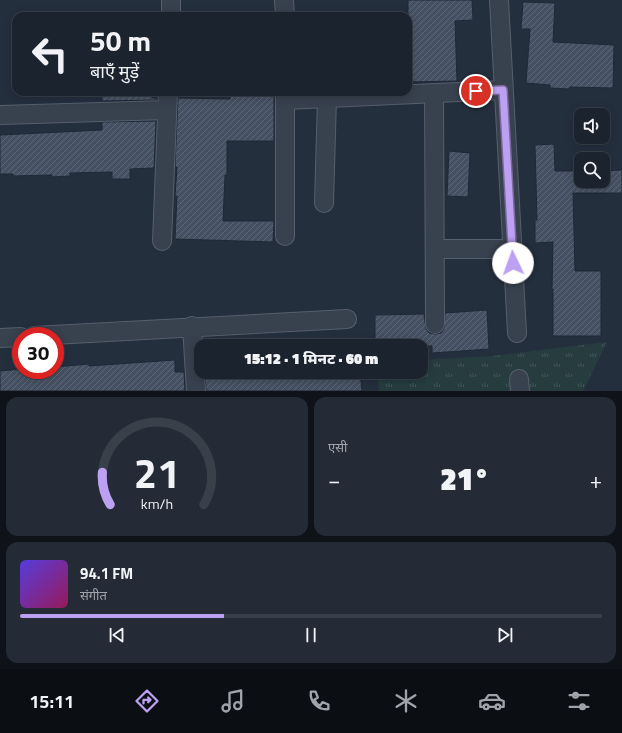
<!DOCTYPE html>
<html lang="hi">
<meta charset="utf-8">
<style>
:root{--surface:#1b232e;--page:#242b36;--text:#f1f3f6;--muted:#a0a4aa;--line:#39404a;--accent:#bca0f2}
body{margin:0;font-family:"Titillium Web","Noto Sans Devanagari",sans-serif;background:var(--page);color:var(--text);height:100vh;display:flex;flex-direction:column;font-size:15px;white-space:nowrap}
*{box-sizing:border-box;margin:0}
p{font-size:13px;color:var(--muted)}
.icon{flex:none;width:22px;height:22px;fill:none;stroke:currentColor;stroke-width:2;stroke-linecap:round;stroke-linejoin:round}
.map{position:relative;height:391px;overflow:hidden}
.details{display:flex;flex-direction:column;gap:6px;padding:6px;background:#0f1319;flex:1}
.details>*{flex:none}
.banner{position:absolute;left:12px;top:12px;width:400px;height:84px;border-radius:12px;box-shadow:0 2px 10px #0003,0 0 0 1px var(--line);background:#1b232e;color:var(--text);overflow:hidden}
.buttons{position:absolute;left:574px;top:108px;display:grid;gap:8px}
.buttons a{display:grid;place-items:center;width:36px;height:36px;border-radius:8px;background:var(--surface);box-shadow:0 2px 10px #0003,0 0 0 1px var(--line);font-size:20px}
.speed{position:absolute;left:12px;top:327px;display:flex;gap:8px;font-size:20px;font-weight:700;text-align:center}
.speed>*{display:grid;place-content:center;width:52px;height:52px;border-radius:50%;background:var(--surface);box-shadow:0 2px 10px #0003,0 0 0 1px var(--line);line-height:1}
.speed .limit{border:6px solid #d22;background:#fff;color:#111}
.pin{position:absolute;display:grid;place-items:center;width:34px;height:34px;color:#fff;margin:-17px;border:2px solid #fff;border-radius:50%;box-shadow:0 1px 4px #0007}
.me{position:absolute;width:44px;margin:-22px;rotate:357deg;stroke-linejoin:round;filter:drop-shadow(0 0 3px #0008)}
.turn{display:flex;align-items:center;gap:14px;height:84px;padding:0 12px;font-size:18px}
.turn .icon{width:52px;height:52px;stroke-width:2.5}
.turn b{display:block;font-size:28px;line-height:34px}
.big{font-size:30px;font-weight:800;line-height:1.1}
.details .widget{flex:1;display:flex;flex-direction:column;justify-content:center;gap:6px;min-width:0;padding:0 14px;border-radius:12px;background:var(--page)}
.details .dial{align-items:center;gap:0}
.dial svg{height:104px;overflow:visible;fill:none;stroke:var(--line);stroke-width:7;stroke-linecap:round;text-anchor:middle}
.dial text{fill:var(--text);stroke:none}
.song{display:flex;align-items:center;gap:12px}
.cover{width:48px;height:48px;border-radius:6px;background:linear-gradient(135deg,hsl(250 70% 55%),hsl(330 70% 35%))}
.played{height:4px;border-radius:2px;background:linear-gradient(90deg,var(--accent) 35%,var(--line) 35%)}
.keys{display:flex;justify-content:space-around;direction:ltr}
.heat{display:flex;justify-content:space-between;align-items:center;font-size:22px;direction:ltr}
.details .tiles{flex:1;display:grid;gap:6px;grid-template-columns:1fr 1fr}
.widget:last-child{grid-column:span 2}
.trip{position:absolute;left:194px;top:339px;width:234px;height:40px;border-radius:12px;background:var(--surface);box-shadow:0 2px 10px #0003,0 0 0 1px var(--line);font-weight:800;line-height:40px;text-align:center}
.tabs{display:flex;height:64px;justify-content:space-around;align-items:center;background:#0b0e12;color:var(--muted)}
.tabs .icon{width:28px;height:28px}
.tabs .selected{color:var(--accent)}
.tabs b{font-size:18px;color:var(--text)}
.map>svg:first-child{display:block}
.grass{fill:url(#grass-tufts)}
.building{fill:url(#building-hatch);stroke:#1f2835}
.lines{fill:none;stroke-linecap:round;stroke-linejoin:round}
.minor-casing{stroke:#565f6c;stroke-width:20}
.minor{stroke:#38414e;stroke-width:18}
.route-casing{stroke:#7a689d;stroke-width:10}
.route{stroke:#bca0f2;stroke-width:7}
</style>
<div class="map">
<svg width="622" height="391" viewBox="0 0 622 391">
<defs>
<pattern id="grass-tufts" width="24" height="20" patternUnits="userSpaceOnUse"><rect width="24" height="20" fill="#263c3f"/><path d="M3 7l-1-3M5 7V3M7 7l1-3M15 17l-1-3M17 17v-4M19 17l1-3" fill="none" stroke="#435659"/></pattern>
<pattern id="building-hatch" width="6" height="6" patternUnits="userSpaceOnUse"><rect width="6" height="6" fill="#455162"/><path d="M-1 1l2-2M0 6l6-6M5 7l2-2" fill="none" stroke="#5d6877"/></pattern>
</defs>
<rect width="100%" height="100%" fill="#242f3e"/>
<path class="grass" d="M607 342 583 391H379L377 372H421V360L492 356Z"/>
<g class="building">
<path d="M408 0H472L473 20 455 21 457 81 408 82Z"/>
<path d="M523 2 555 3 553 42 614 45 613 88 570 87 569 89 550 88V85L526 83 530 29H521Z"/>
<path d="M102 92H152V98H157V100L102 101Z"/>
<path d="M230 92H274V141H227V175H225L223 221H274L273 242 175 239 177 196H175L177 167H175L178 98 230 99Z"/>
<path d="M156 121 154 168 130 169V179H112V172L70 173V176L52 177V175L13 176V174H0V135L102 130V122Z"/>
<path d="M554 144 555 171H581V181H603V171L622 170V193H573L575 271H601V336H553V289H552L553 242 535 243V220H537L535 145Z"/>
<path d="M449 151 470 153 468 197 447 196Z"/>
<path d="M487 310 489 349 432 353V346H375V315L424 314 426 329 429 333 435 334 441 333 444 329 445 313Z"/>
<path d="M175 360V372H184L185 391H0V371L21 369 55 370V367L89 364V366Z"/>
<path d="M205 372H360L362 391H206Z"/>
</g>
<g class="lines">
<defs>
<g id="minor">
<path d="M284 0 285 16"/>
<path d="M499 0 517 333"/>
<path d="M171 16V0"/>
<path d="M285 92V236"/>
<path d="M434 93 435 324"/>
<path d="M285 100 503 90"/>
<path d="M0 115 167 110"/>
<path d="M324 203 327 98"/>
<path d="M162 241 168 92"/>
<path d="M435 249H512"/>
<path d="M192 326 196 391"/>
<path d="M34 336 347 319"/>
<path d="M0 338 21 337"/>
<path d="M519 379 520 391"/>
</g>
</defs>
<use href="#minor" class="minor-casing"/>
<use href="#minor" class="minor"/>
</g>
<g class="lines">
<defs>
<path id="route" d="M476 91 503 90 513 263"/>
</defs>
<use href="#route" class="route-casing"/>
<use href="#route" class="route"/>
</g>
</svg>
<div class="buttons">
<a><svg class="icon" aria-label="sound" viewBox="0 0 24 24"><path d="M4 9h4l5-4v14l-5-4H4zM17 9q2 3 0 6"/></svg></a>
<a><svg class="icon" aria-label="search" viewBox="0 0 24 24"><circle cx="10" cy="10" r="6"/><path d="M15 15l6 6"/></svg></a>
</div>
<div class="speed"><div class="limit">30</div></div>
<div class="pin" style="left:476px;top:91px;background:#d93025"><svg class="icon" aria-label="arrive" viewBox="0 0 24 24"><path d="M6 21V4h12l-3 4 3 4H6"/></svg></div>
<svg class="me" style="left:513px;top:263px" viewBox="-20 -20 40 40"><circle r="19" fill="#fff"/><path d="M0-13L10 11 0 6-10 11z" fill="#bca0f2"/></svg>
<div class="trip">15:12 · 1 मिनट · 60 m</div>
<div class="banner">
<div class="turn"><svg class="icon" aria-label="left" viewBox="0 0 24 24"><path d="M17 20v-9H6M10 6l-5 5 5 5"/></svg><div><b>50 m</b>बाएँ मुड़ें</div></div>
</div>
</div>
<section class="details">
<div class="tiles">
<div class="widget dial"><svg viewBox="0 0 100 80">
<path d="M14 69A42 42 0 1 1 86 69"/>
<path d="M14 69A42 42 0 0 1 8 44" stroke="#bca0f2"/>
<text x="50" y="56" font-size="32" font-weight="700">21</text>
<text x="50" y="72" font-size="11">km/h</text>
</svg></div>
<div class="widget"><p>एसी</p>
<div class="heat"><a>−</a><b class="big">21°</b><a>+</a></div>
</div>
<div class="widget">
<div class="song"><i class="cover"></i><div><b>94.1 FM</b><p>संगीत</p></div></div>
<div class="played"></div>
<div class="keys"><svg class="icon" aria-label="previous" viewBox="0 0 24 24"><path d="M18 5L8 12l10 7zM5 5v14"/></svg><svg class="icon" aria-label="pause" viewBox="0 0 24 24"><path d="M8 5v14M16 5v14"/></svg><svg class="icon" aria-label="next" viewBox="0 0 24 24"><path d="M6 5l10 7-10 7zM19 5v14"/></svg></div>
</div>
</div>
</section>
<nav class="tabs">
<b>15:11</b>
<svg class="icon selected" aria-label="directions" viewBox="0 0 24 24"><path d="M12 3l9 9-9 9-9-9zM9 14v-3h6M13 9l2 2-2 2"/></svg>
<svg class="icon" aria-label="music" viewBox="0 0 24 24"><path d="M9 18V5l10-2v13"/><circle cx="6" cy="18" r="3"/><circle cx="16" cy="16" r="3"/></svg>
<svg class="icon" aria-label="phone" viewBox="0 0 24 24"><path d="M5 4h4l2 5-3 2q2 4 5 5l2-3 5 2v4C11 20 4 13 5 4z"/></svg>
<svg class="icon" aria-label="climate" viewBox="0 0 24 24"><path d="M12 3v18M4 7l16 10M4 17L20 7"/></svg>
<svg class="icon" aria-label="car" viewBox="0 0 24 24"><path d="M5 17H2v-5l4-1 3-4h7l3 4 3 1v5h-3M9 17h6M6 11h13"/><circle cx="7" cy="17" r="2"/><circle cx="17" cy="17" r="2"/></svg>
<svg class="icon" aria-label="filters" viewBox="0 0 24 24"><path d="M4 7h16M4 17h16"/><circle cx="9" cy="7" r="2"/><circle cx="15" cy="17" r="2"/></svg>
</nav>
